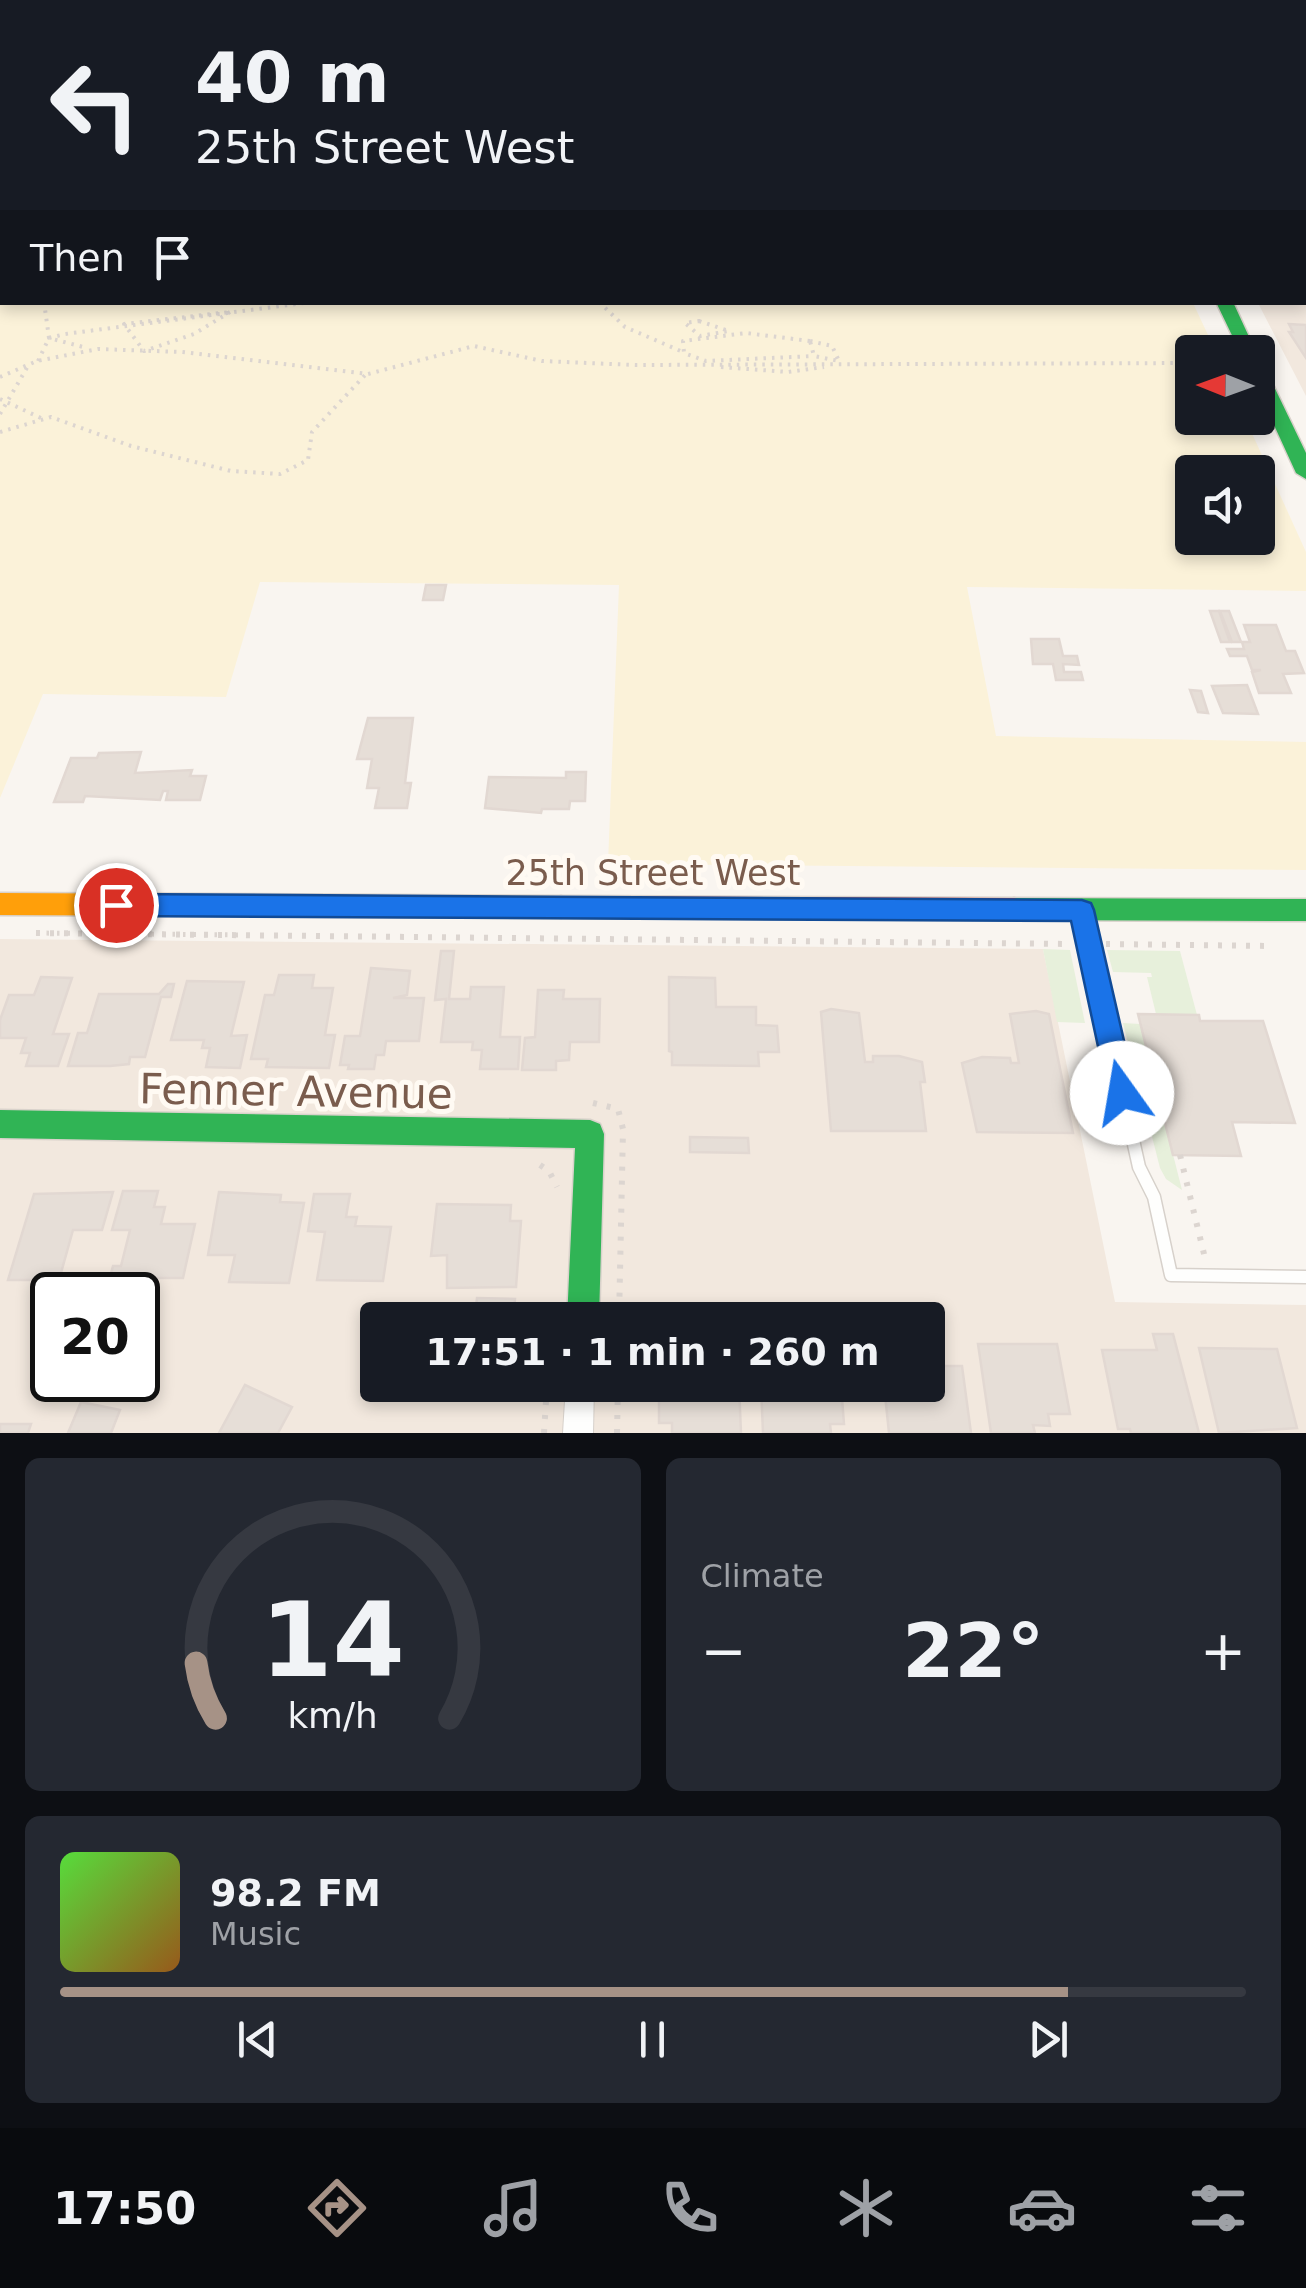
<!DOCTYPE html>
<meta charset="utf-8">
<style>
:root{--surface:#171b24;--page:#242831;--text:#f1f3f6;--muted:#9ea1a6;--line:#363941;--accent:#a69286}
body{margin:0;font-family:"DejaVu Sans",sans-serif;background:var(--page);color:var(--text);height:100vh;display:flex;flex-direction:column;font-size:38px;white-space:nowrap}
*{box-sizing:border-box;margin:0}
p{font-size:32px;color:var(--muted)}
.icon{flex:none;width:55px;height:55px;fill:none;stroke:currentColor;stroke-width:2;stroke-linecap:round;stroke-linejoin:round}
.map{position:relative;height:1433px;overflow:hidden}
.drawer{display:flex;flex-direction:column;gap:25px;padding:25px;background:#0d0f14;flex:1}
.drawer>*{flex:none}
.banner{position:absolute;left:0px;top:0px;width:1308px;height:305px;box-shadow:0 5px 15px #0003;background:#171b24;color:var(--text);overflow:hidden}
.needle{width:65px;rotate:271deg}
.fabs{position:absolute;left:1175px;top:335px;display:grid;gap:20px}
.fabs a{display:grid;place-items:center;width:100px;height:100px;border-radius:10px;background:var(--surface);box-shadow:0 5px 15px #0003;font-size:50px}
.speed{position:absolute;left:30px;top:1272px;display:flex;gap:20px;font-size:50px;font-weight:700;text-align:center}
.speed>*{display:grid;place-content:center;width:130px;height:130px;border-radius:50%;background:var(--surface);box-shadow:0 5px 15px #0003;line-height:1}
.speed .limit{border:5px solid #111;border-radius:15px;background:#fff;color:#111}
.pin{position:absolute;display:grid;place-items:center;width:85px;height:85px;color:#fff;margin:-42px;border:5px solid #fff;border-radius:50%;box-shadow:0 2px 10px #0007}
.me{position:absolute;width:110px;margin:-55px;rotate:347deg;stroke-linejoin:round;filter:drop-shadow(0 0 8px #0008)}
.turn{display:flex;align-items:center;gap:35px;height:210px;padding:0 30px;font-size:45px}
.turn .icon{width:130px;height:130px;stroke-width:2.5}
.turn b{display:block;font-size:70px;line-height:85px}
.then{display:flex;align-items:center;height:95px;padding:0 30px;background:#0003;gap:20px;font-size:38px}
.big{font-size:75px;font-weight:600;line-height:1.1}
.drawer .widget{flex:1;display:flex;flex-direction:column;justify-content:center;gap:15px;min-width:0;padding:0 35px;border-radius:15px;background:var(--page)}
.drawer .dial{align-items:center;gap:0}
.dial svg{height:260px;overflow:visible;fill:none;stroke:var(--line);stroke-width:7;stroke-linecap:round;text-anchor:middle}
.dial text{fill:var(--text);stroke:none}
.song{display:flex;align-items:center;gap:30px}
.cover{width:120px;height:120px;border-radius:15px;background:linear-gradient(135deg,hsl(110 70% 55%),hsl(30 70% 35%))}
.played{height:10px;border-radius:5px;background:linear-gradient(90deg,var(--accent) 85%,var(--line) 85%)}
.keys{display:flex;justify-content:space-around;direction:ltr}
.heat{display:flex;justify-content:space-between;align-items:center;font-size:55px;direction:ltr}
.drawer .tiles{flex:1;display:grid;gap:25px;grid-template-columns:1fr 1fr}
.widget:last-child{grid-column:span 2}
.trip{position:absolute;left:360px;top:1302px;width:585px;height:100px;border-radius:10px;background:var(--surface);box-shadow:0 5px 15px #0003;font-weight:600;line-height:100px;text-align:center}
.menu{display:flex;height:160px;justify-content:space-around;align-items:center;background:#090b0e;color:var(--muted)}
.menu .icon{width:70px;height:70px}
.menu .active{color:var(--accent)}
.menu b{font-size:45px;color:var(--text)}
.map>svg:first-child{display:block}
.residential{fill:#f2e8de;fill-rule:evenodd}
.green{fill:#e7f0db}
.sand{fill:#fbf2d9;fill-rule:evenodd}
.building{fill:#e6ded7;stroke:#e2d8d2;stroke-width:2.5}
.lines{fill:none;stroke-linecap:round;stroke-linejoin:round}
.lane-far1-casing{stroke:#d7d1cb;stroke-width:12}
.lane-casing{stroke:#d7d1cb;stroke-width:15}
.street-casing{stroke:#d7d1cb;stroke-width:2}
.fast-casing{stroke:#d9d2cb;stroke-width:3}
.slow-casing{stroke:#d9d2cb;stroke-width:3}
.jam-casing{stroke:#d9d2cb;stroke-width:3}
.path-far2{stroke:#dcd5d0;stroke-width:4;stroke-dasharray:2.5 6;stroke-linecap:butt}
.path-far1{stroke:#dcd5d0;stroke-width:5;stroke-dasharray:2.5 8;stroke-linecap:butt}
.path{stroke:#dcd5d0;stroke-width:6;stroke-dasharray:4 10;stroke-linecap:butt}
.lane-far1{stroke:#fefefd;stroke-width:10}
.lane{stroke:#fefefd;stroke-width:12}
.street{fill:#fefefd;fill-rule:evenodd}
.fast{fill:#30b455;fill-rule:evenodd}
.slow{fill:#ff9f0a;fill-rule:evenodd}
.jam{fill:#e5322d;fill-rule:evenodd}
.route{fill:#1a73e8;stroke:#114b97;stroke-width:2.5}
.labels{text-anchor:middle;stroke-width:10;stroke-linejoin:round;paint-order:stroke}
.street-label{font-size:35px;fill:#7a5c4d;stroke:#fffaf3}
.near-street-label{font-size:42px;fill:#7a5c4d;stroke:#fffaf3}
</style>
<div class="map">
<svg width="1306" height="1433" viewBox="0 0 1306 1433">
<rect width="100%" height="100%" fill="#f9f5f0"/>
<g class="residential">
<path d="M229 0H1049L1050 2H228Z"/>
<path d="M1103 0H1306V396L1258 303 1305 302V2Z"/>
<path d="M0 939 1043 949 1115 1302 1306 1305V1433H0ZM52 1295H138V1380H52ZM378 1320H928V1385H378Z"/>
</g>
<g class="green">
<path d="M1043 949 1070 950 1085 1023 1057 1022Z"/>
<path d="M1107 950 1180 951 1197 1015 1156 1014 1147 977H1152L1151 973 1113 972Z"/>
<path d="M1123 1023 1140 1024 1182 1190 1166 1179 1160 1168Z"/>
</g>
<path class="sand" d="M0 91 2 302 1193 303 1216 352H1192V418H1245L1306 552V591L967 587 996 736 1306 742V870L608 864 619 585 260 582 226 697 43 694 0 798ZM1192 472H1258V538H1192Z"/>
<g class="building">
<path d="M0 0H144L2 2V17Z"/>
<path d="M1289 324 1306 325V358L1289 332H1293Z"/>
<path d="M426 585H446L443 600H423Z"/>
<path d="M1210 611H1219L1230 642H1221Z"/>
<path d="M1220 611H1229L1241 642H1232Z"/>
<path d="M1244 625H1276L1286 651H1295L1304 673 1283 674 1291 693H1259L1252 672 1261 670H1252L1247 656H1230L1227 649H1244L1242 642H1250Z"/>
<path d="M1031 639H1059L1063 656H1077L1079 665 1063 664 1064 672H1081L1083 680H1056L1053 664H1033Z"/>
<path d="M1247 685 1258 714 1223 713 1212 686Z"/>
<path d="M1190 690 1201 691 1208 713 1198 712Z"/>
<path d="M368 718H413L405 783H411L407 808H375L379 788H367L372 759H357Z"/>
<path d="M141 752 135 773 192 770 190 776H206L200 800H166L168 791H163L160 800 85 796 83 802H54L71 758H97L99 753Z"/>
<path d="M566 772H586L585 801H570L569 809H542L541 813 485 808 489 777 566 778Z"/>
<path d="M441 951H454L449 999H470L471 987H504L500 1037H520L518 1069H480L482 1050H472L473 1042H441L446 999 435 1000Z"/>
<path d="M371 968 410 971 407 995 393 998H424L419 1041H386L384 1055H376L374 1069H348L349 1065H340L345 1036H360Z"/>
<path d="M279 975H314L312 988H333L325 1035H335L329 1068 266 1067 268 1059H251L265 995H274Z"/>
<path d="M41 977 72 978 53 1034H69L58 1066H26L30 1053H21L26 1038H0V1020L9 995H34Z"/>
<path d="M669 977 715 978 716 1007H756V1025L777 1026 779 1052H758L759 1066 672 1065V1052L669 1051Z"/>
<path d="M187 981 244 982 231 1036 247 1035 240 1068 206 1067 210 1048H202L204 1040H171Z"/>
<path d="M168 984H174L171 997H161L145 1057H130L129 1064 110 1066H68L78 1033H87L99 994H159Z"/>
<path d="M538 990H564L563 999H600L599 1042H570L569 1060 556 1061V1070H522L525 1038 535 1037Z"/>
<path d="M831 1009 859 1013 865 1062H873V1056H899L922 1062 925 1082H920L926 1131H831L821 1012Z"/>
<path d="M1036 1011 1049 1014 1073 1133 977 1132 962 1063 982 1057 1010 1058 1011 1063H1019L1010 1014Z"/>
<path d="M1138 1014 1199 1015 1200 1021H1263L1295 1123 1232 1122 1241 1156 1173 1155Z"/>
<path d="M690 1137 748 1138 749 1153 690 1152Z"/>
<path d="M123 1191H158L154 1207H165L161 1224H195L183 1278H151L148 1296 106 1292 113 1266H121L130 1230H112Z"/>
<path d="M113 1192 102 1230H73L59 1280H8L34 1194Z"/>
<path d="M219 1192 281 1195 280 1202 304 1203 289 1283 229 1282 235 1255H208Z"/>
<path d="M314 1194H350L346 1217H357L355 1226 391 1227 383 1281 317 1280 325 1232 308 1231Z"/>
<path d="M437 1204 511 1205 510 1221H521L516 1287 447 1288V1255L431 1256Z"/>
<path d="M477 1298 515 1299 513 1320H406L475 1316Z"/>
<path d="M1153 1334H1173L1199 1433H1131L1130 1429H1118L1102 1350H1157Z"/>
<path d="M978 1344H1057L1070 1414H1048L1050 1426 1033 1425 1035 1433H991Z"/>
<path d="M1199 1348 1277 1349 1297 1428 1219 1433Z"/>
<path d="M928 1366H962L971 1433H889L884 1385H928Z"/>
<path d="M245 1385 292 1407 278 1433H219Z"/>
<path d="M418 1385H474L473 1390H418Z"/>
<path d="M659 1385H739L741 1433H672V1423H659Z"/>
<path d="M761 1385H841L844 1424H830L831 1433H763Z"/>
<path d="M81 1402 120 1410 111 1433H68Z"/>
<path d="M0 1424H31L28 1433H0Z"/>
</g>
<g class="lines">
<defs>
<path id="lane-far1" d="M1082 912 1087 935"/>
<path id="lane" d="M1087 933 1139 1167 1154 1197 1171 1275 1306 1277"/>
<g id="street">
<path d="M1196 0H1206L1207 2H1197Z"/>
<rect x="1305" y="9" width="1" height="6"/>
<path d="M0 77 2 78V84L0 85Z"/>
<rect x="1305" y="84" width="1" height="8"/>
<rect x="1305" y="182" width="1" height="8"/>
<path d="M1306 296V304L1300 303 1305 302Z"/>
<path d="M566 1385H594L593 1433H563Z"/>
</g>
<g id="fast">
<path d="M1074 0H1086L1087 2H1075Z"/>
<path d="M1216 302H1233L1256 352H1240Z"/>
<path d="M1258 367 1267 372 1306 453V479L1296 473 1258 390Z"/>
<path d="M1014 898 1306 899V921L1014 920 1005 917 1001 909 1005 901Z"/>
<path d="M0 1110 590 1120 600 1124 604 1134 599 1320H567L575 1148 0 1138Z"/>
</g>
<g id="slow">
<path d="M347 0H693L691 2Z"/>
<path d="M0 893 561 896 570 899 574 907 570 915 561 918 0 915Z"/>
</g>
<path id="jam" d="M561 896 1014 898 1023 901 1027 909 1023 917 1014 920 561 918 552 915 548 907 552 899Z"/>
</defs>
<use href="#lane-far1" class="lane-far1-casing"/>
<use href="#lane" class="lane-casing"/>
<use href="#street" class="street-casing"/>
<use href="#fast" class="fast-casing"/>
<use href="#slow" class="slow-casing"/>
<use href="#jam" class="jam-casing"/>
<g class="path-far2">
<path d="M44 302 49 338 87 348"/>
<path d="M599 302 625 327 683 352"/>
<path d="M230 312 194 334 144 351 124 324Z"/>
<path d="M699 321 729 331 700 336 685 323Z"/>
<path d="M810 341 746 333 683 341 684 353 706 361 814 356"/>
<path d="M810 341 832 346 839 361 814 356Z"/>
<path d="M38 361 49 338 65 334 312 302"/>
<path d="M721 367 788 372 824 367"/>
<path d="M0 377 37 361 98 349 182 352 368 374 474 346 542 361 635 365 1192 363"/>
<path d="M0 399 43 419"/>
<path d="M0 414 28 366"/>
<path d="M0 432 51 417 131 446 231 471 280 474 308 460 312 432 366 374"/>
</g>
<path class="path-far1" d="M36 933 242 935"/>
<g class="path">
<path d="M36 933 1070 944"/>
<path d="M1106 944 1273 946"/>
<path d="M593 1103 618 1109 623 1129 619 1320"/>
<path d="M1180 1155 1205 1258"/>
<path d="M540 1165 549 1171 557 1187"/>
<path d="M544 1433 547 1385"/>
<path d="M617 1433 618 1385"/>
</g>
<use href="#lane-far1" class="lane-far1"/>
<use href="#lane" class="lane"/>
<use href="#street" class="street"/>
<use href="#fast" class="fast"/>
<use href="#slow" class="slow"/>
<use href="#jam" class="jam"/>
</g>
<path class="route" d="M116 894 1082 900 1091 903 1094 910 1136 1093 1132 1102 1122 1106 1112 1102 1108 1093 1071 921 116 916 107 913 103 905 107 897Z"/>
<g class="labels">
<g class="street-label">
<text x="653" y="885">25th Street West</text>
</g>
<g class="near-street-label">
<text transform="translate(296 1091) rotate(1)" y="15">Fenner Avenue</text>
</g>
</g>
</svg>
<div class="fabs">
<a><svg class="needle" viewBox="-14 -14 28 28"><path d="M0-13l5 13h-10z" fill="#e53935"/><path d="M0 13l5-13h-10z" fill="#9ea1a6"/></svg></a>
<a><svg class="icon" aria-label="sound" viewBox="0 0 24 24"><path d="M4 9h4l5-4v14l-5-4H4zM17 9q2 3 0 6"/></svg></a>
</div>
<div class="speed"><div class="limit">20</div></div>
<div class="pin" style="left:116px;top:905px;background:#d93025"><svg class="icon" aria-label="arrive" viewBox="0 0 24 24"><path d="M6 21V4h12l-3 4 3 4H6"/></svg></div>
<svg class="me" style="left:1122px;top:1093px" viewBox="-20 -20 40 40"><circle r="19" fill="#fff"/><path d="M0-13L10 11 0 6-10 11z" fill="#1a73e8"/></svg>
<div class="trip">17:51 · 1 min · 260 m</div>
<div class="banner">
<div class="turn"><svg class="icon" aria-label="left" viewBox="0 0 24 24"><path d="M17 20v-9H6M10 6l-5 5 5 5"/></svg><div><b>40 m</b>25th Street West</div></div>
<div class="then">Then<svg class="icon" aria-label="arrive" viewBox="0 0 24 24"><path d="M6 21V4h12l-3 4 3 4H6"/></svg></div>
</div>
</div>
<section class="drawer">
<div class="tiles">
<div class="widget dial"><svg viewBox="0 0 100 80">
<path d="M14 69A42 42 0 1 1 86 69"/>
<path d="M14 69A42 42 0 0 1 8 52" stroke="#a69286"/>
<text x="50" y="56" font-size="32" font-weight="700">14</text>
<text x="50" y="72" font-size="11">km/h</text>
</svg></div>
<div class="widget"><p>Climate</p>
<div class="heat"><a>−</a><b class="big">22°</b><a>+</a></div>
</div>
<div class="widget">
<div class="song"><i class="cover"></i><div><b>98.2 FM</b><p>Music</p></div></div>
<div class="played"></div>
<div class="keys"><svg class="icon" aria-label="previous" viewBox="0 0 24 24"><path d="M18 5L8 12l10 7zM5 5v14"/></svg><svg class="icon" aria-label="pause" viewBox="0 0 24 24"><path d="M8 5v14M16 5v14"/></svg><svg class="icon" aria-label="next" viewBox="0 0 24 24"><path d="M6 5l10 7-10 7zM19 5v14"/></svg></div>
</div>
</div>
</section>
<nav class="menu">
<b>17:50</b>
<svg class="icon active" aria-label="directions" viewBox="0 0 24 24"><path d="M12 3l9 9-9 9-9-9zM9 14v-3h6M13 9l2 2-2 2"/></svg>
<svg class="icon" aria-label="music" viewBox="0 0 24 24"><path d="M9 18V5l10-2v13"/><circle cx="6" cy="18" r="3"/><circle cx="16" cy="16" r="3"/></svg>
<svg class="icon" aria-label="phone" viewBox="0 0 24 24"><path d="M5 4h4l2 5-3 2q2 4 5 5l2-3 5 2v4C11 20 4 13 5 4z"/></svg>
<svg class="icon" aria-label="climate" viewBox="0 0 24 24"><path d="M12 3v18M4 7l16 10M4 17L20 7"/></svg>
<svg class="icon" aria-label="car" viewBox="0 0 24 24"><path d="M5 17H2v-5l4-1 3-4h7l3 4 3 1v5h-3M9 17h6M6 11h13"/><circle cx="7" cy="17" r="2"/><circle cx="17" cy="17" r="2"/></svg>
<svg class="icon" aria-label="filters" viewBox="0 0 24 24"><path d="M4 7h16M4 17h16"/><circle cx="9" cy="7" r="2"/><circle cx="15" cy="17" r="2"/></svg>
</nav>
